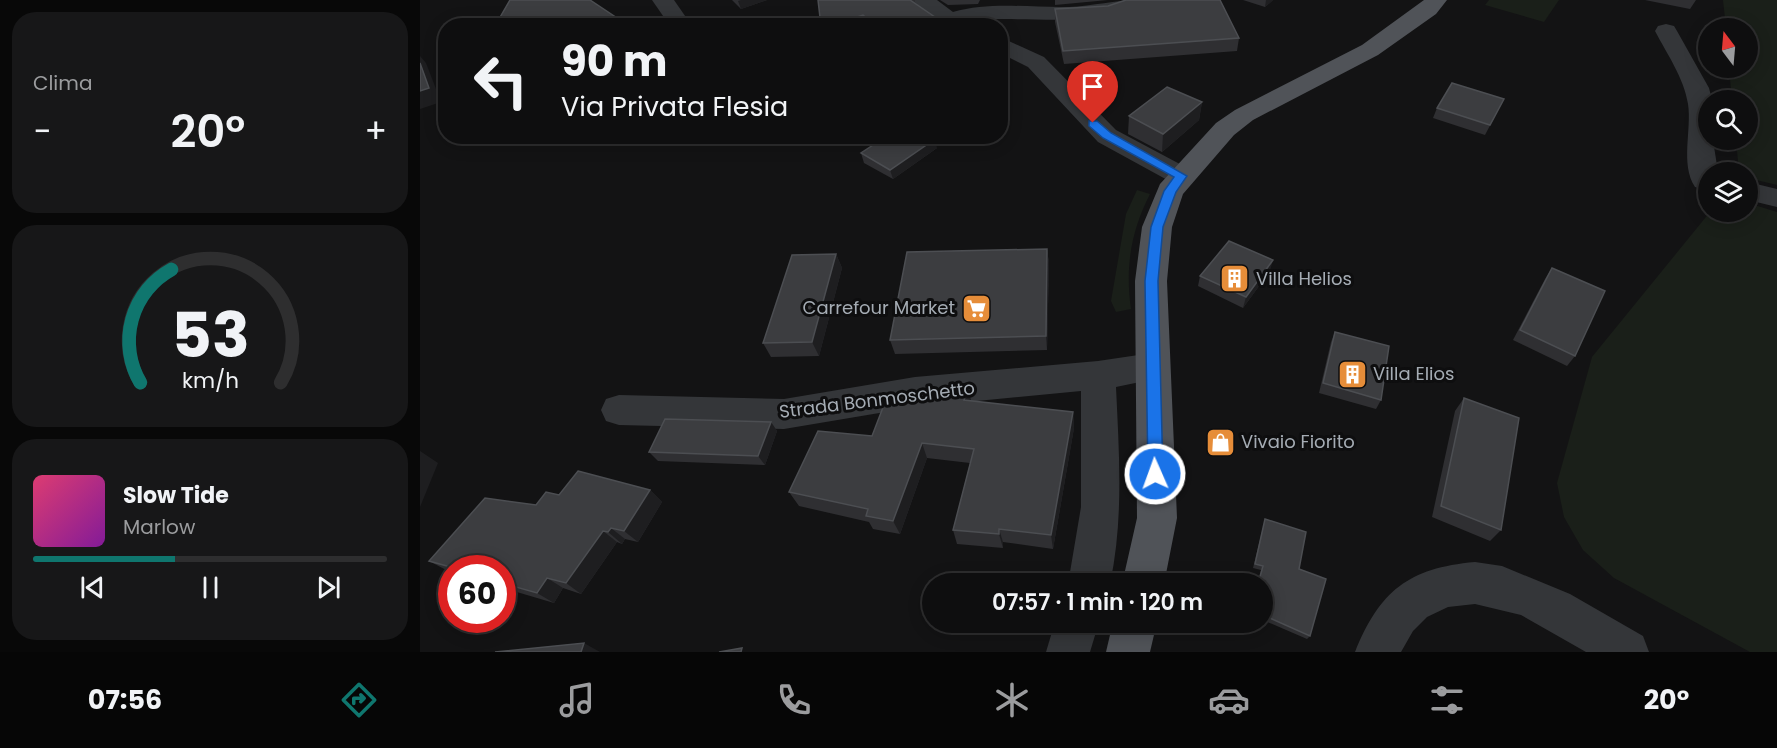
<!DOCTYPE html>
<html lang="it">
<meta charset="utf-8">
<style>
:root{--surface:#0e0e0f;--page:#171718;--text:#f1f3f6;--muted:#9b9c9e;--line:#2e2e2f;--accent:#0f766e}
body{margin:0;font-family:Poppins,sans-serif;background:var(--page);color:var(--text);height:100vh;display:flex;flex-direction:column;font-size:22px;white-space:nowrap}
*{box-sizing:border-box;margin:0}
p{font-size:20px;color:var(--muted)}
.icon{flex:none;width:33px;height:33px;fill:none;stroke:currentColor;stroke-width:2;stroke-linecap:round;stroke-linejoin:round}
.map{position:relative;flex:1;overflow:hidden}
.sheet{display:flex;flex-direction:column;gap:12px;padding:12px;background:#080808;width:420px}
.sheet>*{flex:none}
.banner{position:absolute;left:18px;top:18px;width:570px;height:126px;border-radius:24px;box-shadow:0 3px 15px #0003,0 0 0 2px var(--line);background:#0e0e0f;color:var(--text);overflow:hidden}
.needle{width:39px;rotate:344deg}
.buttons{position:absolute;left:1278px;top:18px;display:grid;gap:12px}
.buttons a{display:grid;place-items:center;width:60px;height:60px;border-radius:50%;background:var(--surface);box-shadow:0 3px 15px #0003,0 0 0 2px var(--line);font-size:30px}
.speed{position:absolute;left:18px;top:555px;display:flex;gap:12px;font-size:30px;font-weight:700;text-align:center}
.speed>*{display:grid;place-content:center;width:78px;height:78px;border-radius:50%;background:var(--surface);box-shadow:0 3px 15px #0003,0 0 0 2px var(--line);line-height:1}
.speed .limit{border:9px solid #d22;background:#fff;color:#111}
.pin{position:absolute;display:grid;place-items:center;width:51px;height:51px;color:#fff;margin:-62px -26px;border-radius:50% 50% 50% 0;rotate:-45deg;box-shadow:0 0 6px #0007}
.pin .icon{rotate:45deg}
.me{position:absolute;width:66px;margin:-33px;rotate:358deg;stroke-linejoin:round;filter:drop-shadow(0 0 4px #0008)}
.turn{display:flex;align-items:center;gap:21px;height:126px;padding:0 24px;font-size:27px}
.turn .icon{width:78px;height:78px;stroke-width:2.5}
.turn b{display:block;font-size:42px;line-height:51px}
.big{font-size:45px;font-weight:600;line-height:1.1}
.sheet .tile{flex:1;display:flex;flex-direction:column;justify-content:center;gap:9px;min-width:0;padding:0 21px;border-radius:24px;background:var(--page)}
.sheet .dial{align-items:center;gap:0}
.dial svg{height:156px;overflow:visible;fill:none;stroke:var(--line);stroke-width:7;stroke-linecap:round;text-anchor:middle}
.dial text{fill:var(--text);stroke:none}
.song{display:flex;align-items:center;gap:18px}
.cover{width:72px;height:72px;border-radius:9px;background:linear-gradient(135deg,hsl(340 70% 55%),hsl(290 70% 35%))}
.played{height:6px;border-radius:3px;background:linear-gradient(90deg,var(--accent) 40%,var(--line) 40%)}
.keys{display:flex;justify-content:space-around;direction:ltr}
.heat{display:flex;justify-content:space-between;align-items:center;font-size:33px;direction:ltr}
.trip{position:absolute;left:502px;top:573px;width:351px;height:60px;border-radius:30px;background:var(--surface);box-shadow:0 3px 15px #0003,0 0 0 2px var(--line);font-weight:600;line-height:60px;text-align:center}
.dock{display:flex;height:96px;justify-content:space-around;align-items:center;background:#060606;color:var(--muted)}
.dock .icon{width:42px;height:42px}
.dock .current{color:var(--accent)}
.dock b{font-size:27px;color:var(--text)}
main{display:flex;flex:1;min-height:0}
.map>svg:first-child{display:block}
.green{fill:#1a1f19}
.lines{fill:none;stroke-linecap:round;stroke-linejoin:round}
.street{fill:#343639;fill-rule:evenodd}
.primary{fill:#505358;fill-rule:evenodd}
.wall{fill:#2f2f32}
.shaded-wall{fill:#1e1e20}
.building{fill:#3c3d40;stroke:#4c4e52;stroke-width:1.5}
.route{fill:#1a73e8;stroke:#114b97;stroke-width:1.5}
.labels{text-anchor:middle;stroke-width:6;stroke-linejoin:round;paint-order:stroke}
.poi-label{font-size:18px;fill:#a5acb4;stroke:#0e0e0f;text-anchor:start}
.street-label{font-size:18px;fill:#a5acb4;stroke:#0e0e0f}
</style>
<main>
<section class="sheet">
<div class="tile"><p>Clima</p>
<div class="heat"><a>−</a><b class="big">20°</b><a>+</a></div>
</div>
<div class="tile dial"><svg viewBox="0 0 100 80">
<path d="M14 69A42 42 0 1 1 86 69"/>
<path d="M14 69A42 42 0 0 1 30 11" stroke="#0f766e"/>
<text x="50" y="56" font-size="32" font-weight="700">53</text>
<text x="50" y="72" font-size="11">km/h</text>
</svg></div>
<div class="tile">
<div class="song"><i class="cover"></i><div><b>Slow Tide</b><p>Marlow</p></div></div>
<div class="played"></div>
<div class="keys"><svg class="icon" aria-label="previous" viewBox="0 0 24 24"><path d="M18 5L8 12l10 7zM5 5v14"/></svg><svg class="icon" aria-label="pause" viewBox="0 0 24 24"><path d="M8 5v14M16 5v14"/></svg><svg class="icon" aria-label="next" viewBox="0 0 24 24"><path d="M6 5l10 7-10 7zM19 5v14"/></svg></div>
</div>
</section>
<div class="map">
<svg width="1357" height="652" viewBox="0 0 1357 652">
<rect width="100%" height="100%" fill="#131314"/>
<g class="green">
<path d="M1069 0H1139L1124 22 1065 5Z"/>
<path d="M1303 0H1357V185L1328 178V172H1319L1316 140H1328V100H1312L1309 68H1328V28H1306Z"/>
<path d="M717 190 730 194C711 231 705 267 711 309L696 312 691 301 706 214Z"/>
<path d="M1328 203 1357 212V652H1330L1194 578 1163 550 1144 517 1137 483 1172 357 1290 212H1328Z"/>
</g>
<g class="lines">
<g class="street">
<path d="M232 0H254L272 26H250Z"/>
<path d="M492 0H517L533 12C571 1 611 8 649 7 673 6 695 0 719 0 695 34 582 11 542 23L543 26H521Z"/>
<path d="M1246 24 1254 26 1257 31 1289 88 1292 100H1288V140H1293L1298 172H1288V190L1275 187C1260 164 1272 130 1268 104 1264 78 1247 54 1235 31L1238 26Z"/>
<path d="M580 37 624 57 696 130 771 170 775 176 771 182 761 185 751 182 678 142 608 67 580 53Z"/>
<path d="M1328 182 1357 189V207L1328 200Z"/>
<path d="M732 353 744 357 749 367 744 377 696 387C699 453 704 518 690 584H648L661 507V391L495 407 364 429 199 425 186 421 181 410 186 399 199 395 364 399 495 377 678 361Z"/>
<path d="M1055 562 1082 566 1150 594 1223 636 1229 652H1166L1101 615 1055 604 1028 607 1007 617 993 631 981 652H935C960 591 988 568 1055 562Z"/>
<path d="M635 622H679L670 652H626Z"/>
</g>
<g class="primary">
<path d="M1004 0H1027L1016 14 958 55 833 120 814 135 763 194 752 227 747 281 757 518 744 584H702L717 518 715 281 722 227 740 184 796 123 815 110 942 45Z"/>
<path d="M693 622H737L730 652H686Z"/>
</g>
</g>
<g class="wall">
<path d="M312 0H347L321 9Z"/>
<path d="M398 0H495V3L528 26H401Z"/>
<path d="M520 0H560L558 4 528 5Z"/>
<path d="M635 0H688L635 5Z"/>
<path d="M823 0H853L845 7Z"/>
<path d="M1225 0H1276L1270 9Z"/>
<path d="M635 9 819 38 817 51 644 64 635 22Z"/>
<path d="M1084 99 1065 135 1013 118 1017 108Z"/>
<path d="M782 102 779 120 742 152 708 134 709 116Z"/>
<path d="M449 139 517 148 473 179 444 163 441 153 451 147Z"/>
<path d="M627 249 629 263 627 350 475 354 470 340Z"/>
<path d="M416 254 422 268 399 356 351 357 343 343Z"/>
<path d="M1132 268 1155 356 1147 366 1093 340 1125 279Z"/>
<path d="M850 271 823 308 778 286 780 276Z"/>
<path d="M915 332 961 400 956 409 899 393 911 342Z"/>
<path d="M1044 398 1081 530 1070 541 1012 517 1035 411Z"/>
<path d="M551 401 653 412 654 428 633 549 583 542V548L537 544 533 530 550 463 507 458 480 534 453 529 449 522 379 506 369 492 452 436Z"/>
<path d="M351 422 357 431 345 465 238 461 229 452Z"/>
<path d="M230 490 242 502 218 542 205 539 202 544 197 542 161 594 143 588 134 603 90 590 83 599H82V568H32V573L9 561 116 505 139 495Z"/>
<path d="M845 519 879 569 890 636 887 639 843 620V584H837L841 570 833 568Z"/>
</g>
<g class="shaded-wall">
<path d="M321 0H347L321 9 318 1Z"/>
<path d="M846 0H853L845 7Z"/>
<path d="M443 15 445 26H410Z"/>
<path d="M0 56 6 63 21 102 0 109Z"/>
<path d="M782 102 779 120 742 152 743 134Z"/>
<path d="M515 139 517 148 473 179 470 170Z"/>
<path d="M627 249 629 263 627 350 626 336Z"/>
<path d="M416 254 422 268 399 356 392 342Z"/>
<path d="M853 260 850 271 823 308 826 297Z"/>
<path d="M548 388 552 404 544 400Z"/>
<path d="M653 412 654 428 633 549 631 535Z"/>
<path d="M351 422 357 431 345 465 338 456Z"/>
<path d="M502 443 507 458 480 534 473 521Z"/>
<path d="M0 451 18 463 0 507Z"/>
<path d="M230 490 242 502 218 542 204 531Z"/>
<path d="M191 528 205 539 202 544 188 532Z"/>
<path d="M579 529 583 542V548L579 534Z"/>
<path d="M183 531 197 542 161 594 146 583Z"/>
<path d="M127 578 143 588 134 603 117 593Z"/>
<path d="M82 586 90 590 83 599H82Z"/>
<path d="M164 643 180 652H161Z"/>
</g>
<g class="building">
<path d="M90 0H170L209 26H75Z"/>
<path d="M398 0H490L528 26H457L443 15 410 26H401Z"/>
<path d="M706 0H800L819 38 643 51 635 9 688 6Z"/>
<path d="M0 63 9 88 0 91Z"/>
<path d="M1032 83 1084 99 1070 125 1017 108Z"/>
<path d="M747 87 782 102 743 134 709 116Z"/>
<path d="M452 136H510L515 139 470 170 441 153 456 143 449 139Z"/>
<path d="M809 241 853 260 826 297 780 276Z"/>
<path d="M627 249 626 336 470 340 487 252Z"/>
<path d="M416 254 392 342 343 343 372 255Z"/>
<path d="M1132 268 1185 291 1155 356 1100 330Z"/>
<path d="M915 332 969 346 961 400 903 383Z"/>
<path d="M548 388 544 400 653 412 631 535 579 529V534L533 530 554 449 502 443 473 521 446 516 448 509 369 492 398 431 452 436 467 397 493 393 517 396 518 391Z"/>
<path d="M1044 398 1099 418 1081 530 1021 506Z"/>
<path d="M245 419 351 422 338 456 229 452Z"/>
<path d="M158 471 230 490 204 531 191 528 188 532 183 531 146 583 127 578 117 593 82 583V568H34L9 561 65 498 116 505 126 492 139 495Z"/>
<path d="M845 519 886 532 879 569 906 579 890 636 843 615V584H838L843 566 835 564Z"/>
<path d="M164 643 161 652H75Z"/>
<path d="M322 648 321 652H299Z"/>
</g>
<path class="route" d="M669 121H677L691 133 767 176 756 192 743 227 738 281 743 474 741 480 735 482 730 480 728 474 725 281 731 227 744 191 754 177 683 138 669 126Z"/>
<defs>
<symbol id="building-square" viewBox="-11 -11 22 22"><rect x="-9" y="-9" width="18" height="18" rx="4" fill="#e68d39" stroke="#0e0e0f"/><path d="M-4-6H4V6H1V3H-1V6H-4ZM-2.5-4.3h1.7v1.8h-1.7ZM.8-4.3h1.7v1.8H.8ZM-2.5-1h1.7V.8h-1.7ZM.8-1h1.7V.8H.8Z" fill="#fff"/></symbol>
<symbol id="supermarket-square" viewBox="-11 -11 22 22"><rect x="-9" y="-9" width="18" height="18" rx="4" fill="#e68d39" stroke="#0e0e0f"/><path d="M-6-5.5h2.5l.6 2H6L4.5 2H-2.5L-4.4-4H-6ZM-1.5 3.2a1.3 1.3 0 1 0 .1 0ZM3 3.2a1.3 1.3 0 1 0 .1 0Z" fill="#fff"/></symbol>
<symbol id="shop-square" viewBox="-11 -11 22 22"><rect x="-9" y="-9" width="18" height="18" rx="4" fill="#e68d39" stroke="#0e0e0f"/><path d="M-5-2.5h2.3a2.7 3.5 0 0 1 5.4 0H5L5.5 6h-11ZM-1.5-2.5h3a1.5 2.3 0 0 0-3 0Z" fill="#fff"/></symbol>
</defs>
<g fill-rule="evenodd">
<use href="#building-square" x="798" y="262" width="33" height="33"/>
<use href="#supermarket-square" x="540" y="292" width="33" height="33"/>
<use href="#building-square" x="916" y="358" width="33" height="33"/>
<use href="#shop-square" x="784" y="426" width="33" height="33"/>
</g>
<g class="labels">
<g class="poi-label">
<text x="836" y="285">Villa Helios</text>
<text x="535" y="314" text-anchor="end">Carrefour Market</text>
<text x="953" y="380">Villa Elios</text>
<text x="821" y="448">Vivaio Fiorito</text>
</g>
<g class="street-label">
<text transform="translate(457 400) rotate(-7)" y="6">Strada Bonmoschetto</text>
</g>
</g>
</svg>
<div class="buttons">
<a><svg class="needle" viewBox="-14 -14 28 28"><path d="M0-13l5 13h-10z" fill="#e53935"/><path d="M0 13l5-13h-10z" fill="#9b9c9e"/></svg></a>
<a><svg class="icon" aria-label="search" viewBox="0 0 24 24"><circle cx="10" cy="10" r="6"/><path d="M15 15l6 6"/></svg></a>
<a><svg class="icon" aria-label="layers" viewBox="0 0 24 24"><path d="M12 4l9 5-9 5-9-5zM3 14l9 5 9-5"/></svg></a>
</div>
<div class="speed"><div class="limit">60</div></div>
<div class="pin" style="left:673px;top:123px;background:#d93025"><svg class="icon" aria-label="arrive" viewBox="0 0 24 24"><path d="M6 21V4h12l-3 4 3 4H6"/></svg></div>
<svg class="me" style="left:735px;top:474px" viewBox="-20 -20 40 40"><circle r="17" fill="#1a73e8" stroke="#fff" stroke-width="3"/><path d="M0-11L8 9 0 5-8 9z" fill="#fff"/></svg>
<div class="trip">07:57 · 1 min · 120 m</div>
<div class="banner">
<div class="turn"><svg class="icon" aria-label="left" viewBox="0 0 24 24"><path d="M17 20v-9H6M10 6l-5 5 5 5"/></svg><div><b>90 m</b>Via Privata Flesia</div></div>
</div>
</div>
</main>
<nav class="dock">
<b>07:56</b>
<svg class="icon current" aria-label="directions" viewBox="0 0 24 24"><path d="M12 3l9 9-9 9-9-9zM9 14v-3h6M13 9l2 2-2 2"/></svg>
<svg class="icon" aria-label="music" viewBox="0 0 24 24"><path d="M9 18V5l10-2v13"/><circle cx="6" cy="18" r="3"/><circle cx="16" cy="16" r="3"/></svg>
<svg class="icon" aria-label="phone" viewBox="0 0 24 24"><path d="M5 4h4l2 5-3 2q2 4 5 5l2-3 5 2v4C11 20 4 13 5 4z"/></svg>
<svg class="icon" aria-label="climate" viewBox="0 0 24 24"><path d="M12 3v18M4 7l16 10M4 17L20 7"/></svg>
<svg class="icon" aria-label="car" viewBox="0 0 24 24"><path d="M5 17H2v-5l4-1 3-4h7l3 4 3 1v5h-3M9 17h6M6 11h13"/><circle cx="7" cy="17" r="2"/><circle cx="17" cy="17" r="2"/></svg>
<svg class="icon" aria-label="filters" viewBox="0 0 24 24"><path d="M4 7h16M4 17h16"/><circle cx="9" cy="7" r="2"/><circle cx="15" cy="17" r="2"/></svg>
<b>20°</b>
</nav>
